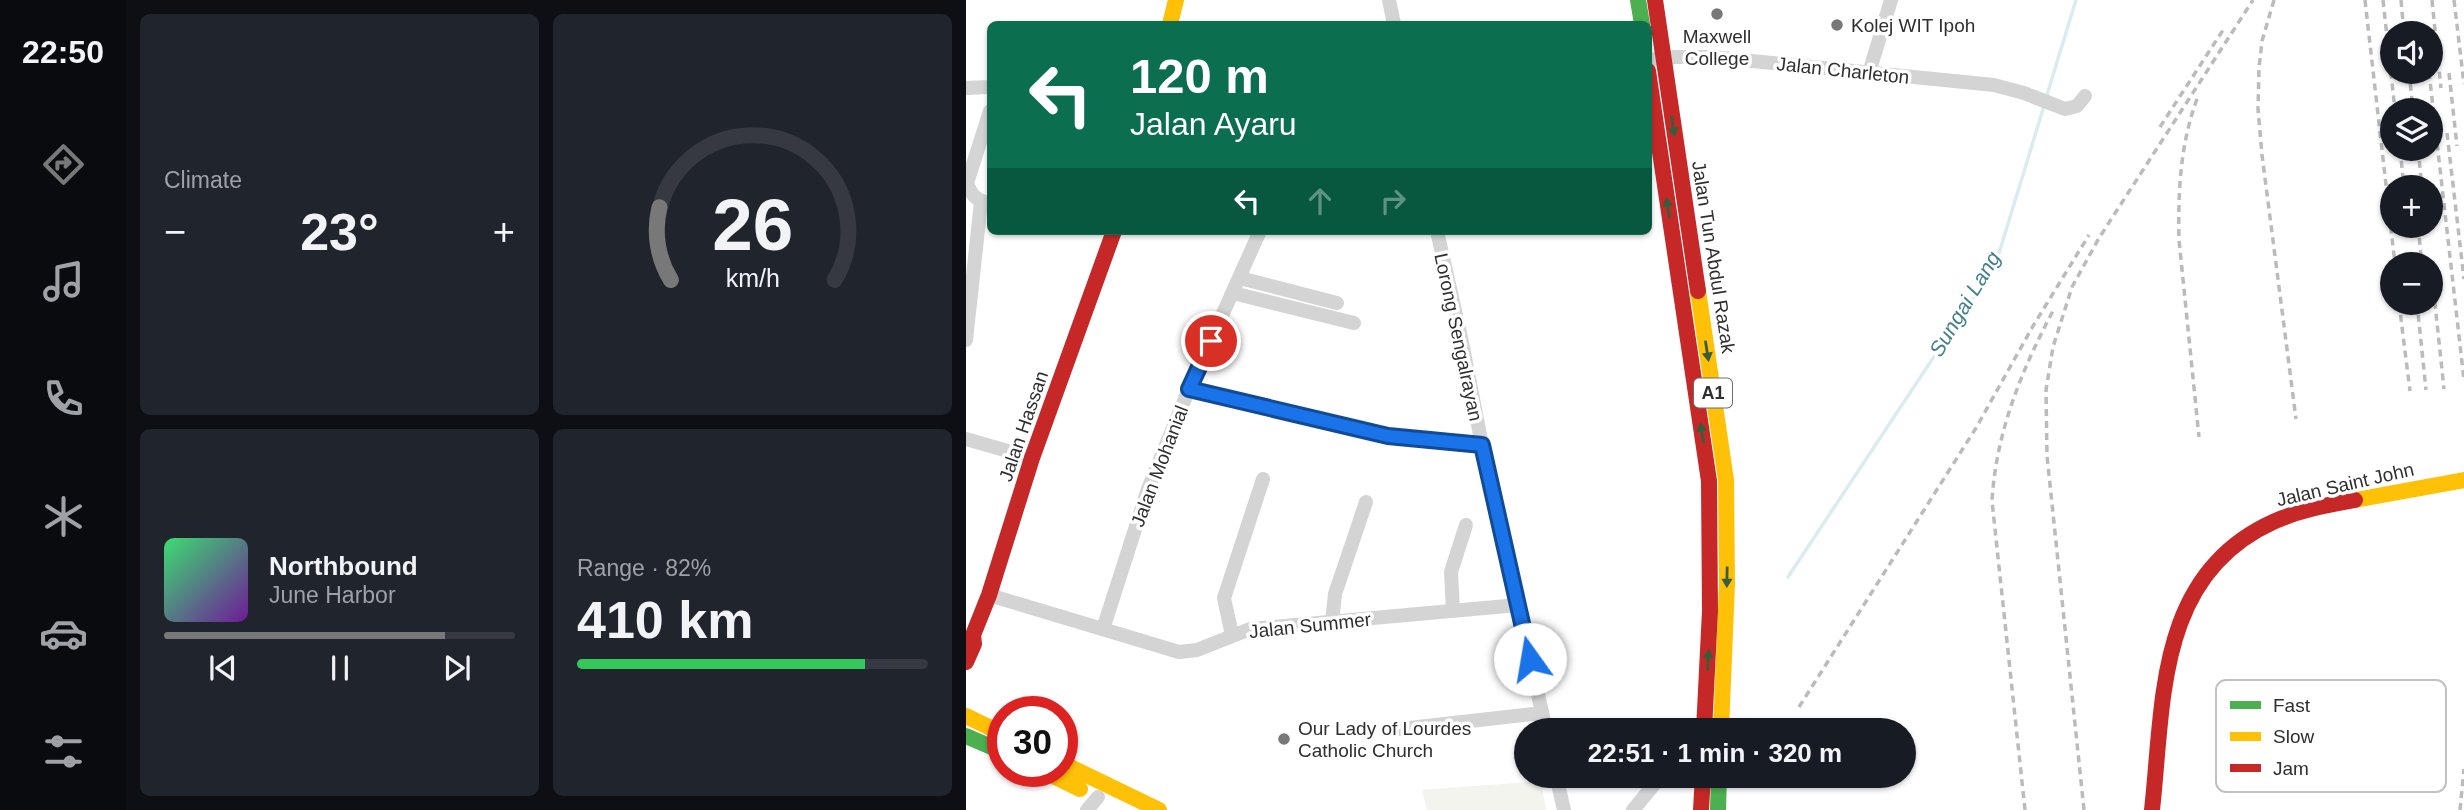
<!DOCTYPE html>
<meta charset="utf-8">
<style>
:root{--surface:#171b24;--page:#20242c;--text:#f1f3f6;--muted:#9ea1a6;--line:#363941;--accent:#787878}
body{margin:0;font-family:Arial,sans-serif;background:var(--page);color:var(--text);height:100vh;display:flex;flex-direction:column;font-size:26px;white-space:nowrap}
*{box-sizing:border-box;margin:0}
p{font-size:23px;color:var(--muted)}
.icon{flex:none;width:38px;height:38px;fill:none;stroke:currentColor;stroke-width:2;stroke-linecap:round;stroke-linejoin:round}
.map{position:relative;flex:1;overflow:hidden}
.panel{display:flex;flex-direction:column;gap:14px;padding:14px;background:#0d0f14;width:840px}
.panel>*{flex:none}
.banner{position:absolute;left:21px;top:21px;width:665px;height:214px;border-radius:10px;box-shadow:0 2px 5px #0004;background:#0b6e4f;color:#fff;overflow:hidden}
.tools{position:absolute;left:1414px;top:21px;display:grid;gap:14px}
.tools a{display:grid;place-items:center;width:63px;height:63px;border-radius:50%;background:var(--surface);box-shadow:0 2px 5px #0004;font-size:35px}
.speed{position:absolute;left:21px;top:696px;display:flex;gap:14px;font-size:35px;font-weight:700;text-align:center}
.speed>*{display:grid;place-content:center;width:91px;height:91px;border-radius:50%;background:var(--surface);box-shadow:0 2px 5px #0004;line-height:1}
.speed .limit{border:10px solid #d22;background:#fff;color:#111}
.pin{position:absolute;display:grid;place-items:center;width:60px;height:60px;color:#fff;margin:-30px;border:4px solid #fff;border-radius:50%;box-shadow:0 2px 7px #0007}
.me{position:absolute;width:77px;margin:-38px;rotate:347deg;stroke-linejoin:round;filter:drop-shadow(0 0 5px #0008)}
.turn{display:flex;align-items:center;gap:24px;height:147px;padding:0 28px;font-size:32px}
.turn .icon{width:91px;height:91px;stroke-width:2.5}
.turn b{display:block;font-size:49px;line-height:60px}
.lanes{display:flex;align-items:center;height:66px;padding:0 28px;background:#0003;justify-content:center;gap:35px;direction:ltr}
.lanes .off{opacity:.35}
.big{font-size:52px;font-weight:700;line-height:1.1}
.panel .tile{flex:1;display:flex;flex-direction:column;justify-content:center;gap:10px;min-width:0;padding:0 24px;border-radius:10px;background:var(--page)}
.panel .dial{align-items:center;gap:0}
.dial svg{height:182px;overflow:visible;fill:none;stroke:var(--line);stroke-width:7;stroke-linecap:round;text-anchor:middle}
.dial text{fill:var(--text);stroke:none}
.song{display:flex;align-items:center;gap:21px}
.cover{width:84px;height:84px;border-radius:10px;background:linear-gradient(135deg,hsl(140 70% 55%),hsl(280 70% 35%))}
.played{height:7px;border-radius:4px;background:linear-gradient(90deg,var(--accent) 80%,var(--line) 80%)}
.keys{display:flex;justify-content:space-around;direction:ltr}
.heat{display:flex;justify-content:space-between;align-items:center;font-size:38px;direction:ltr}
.charge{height:10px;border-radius:5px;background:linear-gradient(90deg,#34c759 82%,var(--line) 0)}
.panel .tiles{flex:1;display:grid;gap:14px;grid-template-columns:repeat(2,1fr)}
.trip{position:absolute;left:548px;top:718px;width:402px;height:70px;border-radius:35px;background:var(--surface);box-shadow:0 2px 5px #0004;font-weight:700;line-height:70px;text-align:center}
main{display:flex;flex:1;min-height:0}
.tabs{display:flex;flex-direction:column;width:126px;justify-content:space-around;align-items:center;background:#090b0e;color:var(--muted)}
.tabs .icon{width:49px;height:49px}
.tabs .current{color:var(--accent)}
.tabs b{font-size:32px;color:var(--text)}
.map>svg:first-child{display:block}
.grass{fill:#f2f4ed}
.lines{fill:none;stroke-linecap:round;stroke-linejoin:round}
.stream{stroke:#dbecf0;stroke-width:3.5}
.street{stroke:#d4d4d4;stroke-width:14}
.fast{stroke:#4caf50;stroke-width:16}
.slow{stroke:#ffc107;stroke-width:16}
.jam{stroke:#c62828;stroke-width:16}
.rail{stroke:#bbb;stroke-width:3.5;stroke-dasharray:7 5;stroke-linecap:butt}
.oneway{fill:#395c3b}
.route-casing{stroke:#114b97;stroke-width:18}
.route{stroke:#1a73e8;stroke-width:12}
.poi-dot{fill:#787878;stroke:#fff;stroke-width:2.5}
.labels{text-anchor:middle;stroke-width:7;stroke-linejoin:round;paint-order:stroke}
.shield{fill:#fff;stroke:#6d6d6d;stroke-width:2}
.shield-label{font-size:18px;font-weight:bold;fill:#2f2f2f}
.poi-label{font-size:19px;fill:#2f2f2f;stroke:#fff;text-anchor:start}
.street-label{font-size:19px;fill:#2f2f2f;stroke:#fff}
.water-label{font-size:21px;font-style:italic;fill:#417f8d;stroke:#fff}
.key{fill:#fff;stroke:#c1c1c1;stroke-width:2}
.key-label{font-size:19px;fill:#2f2f2f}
</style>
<main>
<nav class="tabs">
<b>22:50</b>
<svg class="icon current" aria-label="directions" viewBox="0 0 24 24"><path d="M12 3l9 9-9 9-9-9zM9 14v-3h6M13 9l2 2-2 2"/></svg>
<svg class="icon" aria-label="music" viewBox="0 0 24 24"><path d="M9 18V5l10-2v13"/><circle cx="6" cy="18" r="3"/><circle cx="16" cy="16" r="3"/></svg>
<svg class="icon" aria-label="phone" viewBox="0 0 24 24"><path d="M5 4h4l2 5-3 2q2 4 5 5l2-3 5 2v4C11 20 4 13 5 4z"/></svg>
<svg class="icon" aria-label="climate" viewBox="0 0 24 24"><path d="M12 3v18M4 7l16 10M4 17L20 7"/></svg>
<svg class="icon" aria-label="car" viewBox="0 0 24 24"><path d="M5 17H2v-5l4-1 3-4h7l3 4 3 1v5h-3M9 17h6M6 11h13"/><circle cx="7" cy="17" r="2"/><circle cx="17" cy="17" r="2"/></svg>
<svg class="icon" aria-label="filters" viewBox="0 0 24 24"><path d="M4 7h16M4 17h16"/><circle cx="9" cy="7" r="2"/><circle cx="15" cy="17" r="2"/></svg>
</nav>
<section class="panel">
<div class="tiles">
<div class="tile"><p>Climate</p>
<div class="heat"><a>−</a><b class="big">23°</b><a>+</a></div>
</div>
<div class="tile dial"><svg viewBox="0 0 100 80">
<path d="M14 69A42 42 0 1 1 86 69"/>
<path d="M14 69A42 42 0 0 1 9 37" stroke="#787878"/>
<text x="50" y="56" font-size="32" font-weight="700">26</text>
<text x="50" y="72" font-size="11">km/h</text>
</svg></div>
<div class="tile">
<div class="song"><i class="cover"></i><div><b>Northbound</b><p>June Harbor</p></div></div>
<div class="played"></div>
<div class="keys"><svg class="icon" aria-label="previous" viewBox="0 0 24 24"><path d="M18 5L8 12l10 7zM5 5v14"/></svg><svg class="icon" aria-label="pause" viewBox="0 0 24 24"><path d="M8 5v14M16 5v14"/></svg><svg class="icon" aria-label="next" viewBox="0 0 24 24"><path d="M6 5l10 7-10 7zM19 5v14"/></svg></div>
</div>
<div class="tile"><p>Range · 82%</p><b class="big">410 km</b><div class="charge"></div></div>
</div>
</section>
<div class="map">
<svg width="1498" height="810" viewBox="0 0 1498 810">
<rect width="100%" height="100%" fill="#fff"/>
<path class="grass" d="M575 781 580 810H461L456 790Z"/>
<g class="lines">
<g class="stream">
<path d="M1080 98 1110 0"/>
<path d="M822 577 1030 263 1078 106"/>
</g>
<g class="street">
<path d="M423 0 428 24"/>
<path d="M682 60 710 57H746L1028 85 1058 93 1099 109 1111 106 1119 96"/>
<path d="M903 73 925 0"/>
<path d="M0 88 24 87"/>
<path d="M23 203C11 201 5 195 1 183L24 111"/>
<path d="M471 231 495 337 516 445 580 730"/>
<path d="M274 278 371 303"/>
<path d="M267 293 388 323"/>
<path d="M0 340 15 202"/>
<path d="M223 389 422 436 516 445"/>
<path d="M0 439 66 458"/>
<path d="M23 595 213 652 231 650 284 629 552 605"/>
<path d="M487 611 485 572 500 525"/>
<path d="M366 622 369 594 400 502"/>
<path d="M137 629 182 489 223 389 294 231"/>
<path d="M266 635 258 598 297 479"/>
<path d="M434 729 576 713"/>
<path d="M590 775 598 810"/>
<path d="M121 810 132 797"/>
<path d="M667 810 696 775"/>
</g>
<g class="fast">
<path d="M672 0 676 24"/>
<path d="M0 736 37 752"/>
<path d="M752 810 753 775"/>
</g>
<g class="slow">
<path d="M204 24 210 0"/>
<path d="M732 291 760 480 761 584 755 730"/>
<path d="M1389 500 1498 480"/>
<path d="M0 716 37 734"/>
<path d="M96 763 193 810"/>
<path d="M79 772 114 789"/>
</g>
<g class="jam">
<path d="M689 0 732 291"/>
<path d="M682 71 743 481 744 611 738 730"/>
<path d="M0 662 8 644 7 635 23 595 66 458 148 231"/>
<path d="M735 810 737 775"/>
<path d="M1186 810C1198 702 1190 575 1307 522 1333 510 1362 505 1389 500"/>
</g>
<g class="rail">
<path d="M1308 0 1296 41 1293 68 1292 109 1296 155 1330 419"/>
<path d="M1399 0 1429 264"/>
<path d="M1417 0 1429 110"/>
<path d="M1435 0 1438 33"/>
<path d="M1466 0 1475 88"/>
<path d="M1488 0 1498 84"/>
<path d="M1443 72 1447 110"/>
<path d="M1463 72 1498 380"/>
<path d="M1483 73 1491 146"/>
<path d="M1231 99C1214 145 1212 192 1213 240L1233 437"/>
<path d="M1194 127 1259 27"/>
<path d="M1481 133 1498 279"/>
<path d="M1434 149 1438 187"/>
<path d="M1452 149 1456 187"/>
<path d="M1452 226 1456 264"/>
<path d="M1465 266 1478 389"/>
<path d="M1433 303 1444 391"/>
<path d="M1451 303 1460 390"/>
<path d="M833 707 1010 428 1067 326 1123 235"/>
<path d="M1059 810 1026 501C1030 432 1056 369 1088 309"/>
<path d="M1118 810 1081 456 1080 390 1087 347 1106 287 1133 238 1287 0"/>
<path d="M1494 810 1498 769"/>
</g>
</g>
<defs><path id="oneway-solid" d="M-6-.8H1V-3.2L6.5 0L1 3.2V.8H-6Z" transform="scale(1.75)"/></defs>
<g class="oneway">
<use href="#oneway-solid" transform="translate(707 126) rotate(82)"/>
<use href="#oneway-solid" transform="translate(702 208) rotate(-98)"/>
<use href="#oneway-solid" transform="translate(741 351) rotate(81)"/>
<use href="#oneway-solid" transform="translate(736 433) rotate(-99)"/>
<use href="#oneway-solid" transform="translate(761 577) rotate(91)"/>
<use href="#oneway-solid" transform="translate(742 660) rotate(-87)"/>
</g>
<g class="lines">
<defs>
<path id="route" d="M245 341 223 389 422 436 516 445 564 659"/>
</defs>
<use href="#route" class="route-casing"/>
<use href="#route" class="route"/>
</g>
<g class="poi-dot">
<circle cx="751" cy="14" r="7"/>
<circle cx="871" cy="25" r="7"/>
<circle cx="318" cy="739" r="7"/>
</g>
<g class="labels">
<rect class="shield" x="728" y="378.5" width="38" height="29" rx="5"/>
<g class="shield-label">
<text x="747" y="399">A1</text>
</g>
<g class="poi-label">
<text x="885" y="32">Kolej WIT Ipoh</text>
<text x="751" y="43" text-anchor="middle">Maxwell<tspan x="751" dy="22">College</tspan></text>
<text x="332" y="735">Our Lady of Lourdes<tspan x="332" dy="22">Catholic Church</tspan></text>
</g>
<g class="street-label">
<text transform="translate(877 70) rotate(6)" y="7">Jalan Charleton</text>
<text transform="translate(748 257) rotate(81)" y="7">Jalan Tun Abdul Razak</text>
<text transform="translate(493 337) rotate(78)" y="7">Lorong Sengalrayan</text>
<text transform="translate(57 426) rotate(-71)" y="7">Jalan Hassan</text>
<text transform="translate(193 466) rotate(-69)" y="7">Jalan Mohanial</text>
<text transform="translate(1379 484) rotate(-13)" y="7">Jalan Saint John</text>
<text transform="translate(344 625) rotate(-6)" y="7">Jalan Summer</text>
</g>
<g class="water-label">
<text transform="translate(999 304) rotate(-59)" y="7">Sungai Lang</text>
</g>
</g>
<rect x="1250" y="680" width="230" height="112" rx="10" class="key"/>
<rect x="1264" y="701" width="31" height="8" fill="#4caf50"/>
<rect x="1264" y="732" width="31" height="9" fill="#ffc107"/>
<rect x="1264" y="764" width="31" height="8" fill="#c62828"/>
<g class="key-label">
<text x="1307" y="712">Fast</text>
<text x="1307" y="743">Slow</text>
<text x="1307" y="775">Jam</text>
</g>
</svg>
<div class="tools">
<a><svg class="icon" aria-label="sound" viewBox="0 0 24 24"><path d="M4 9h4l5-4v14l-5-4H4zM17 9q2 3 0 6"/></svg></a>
<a><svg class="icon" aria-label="layers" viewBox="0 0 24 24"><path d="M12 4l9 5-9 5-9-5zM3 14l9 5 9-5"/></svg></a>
<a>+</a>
<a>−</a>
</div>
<div class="speed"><div class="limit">30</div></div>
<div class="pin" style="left:245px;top:341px;background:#d93025"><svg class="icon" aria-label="arrive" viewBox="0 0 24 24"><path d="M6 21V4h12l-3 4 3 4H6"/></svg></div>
<svg class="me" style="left:564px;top:659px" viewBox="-20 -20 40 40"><circle r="19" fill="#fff"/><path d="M0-13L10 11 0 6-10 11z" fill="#1a73e8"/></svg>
<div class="trip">22:51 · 1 min · 320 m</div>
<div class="banner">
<div class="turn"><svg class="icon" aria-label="left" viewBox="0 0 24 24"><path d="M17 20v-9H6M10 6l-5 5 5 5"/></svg><div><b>120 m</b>Jalan Ayaru</div></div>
<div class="lanes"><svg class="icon" aria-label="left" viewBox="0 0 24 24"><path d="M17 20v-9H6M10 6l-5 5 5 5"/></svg><svg class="icon off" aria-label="ahead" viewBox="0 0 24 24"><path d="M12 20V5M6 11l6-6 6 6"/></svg><svg class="icon off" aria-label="right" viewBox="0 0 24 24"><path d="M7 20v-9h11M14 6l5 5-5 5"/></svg></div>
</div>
</div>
</main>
